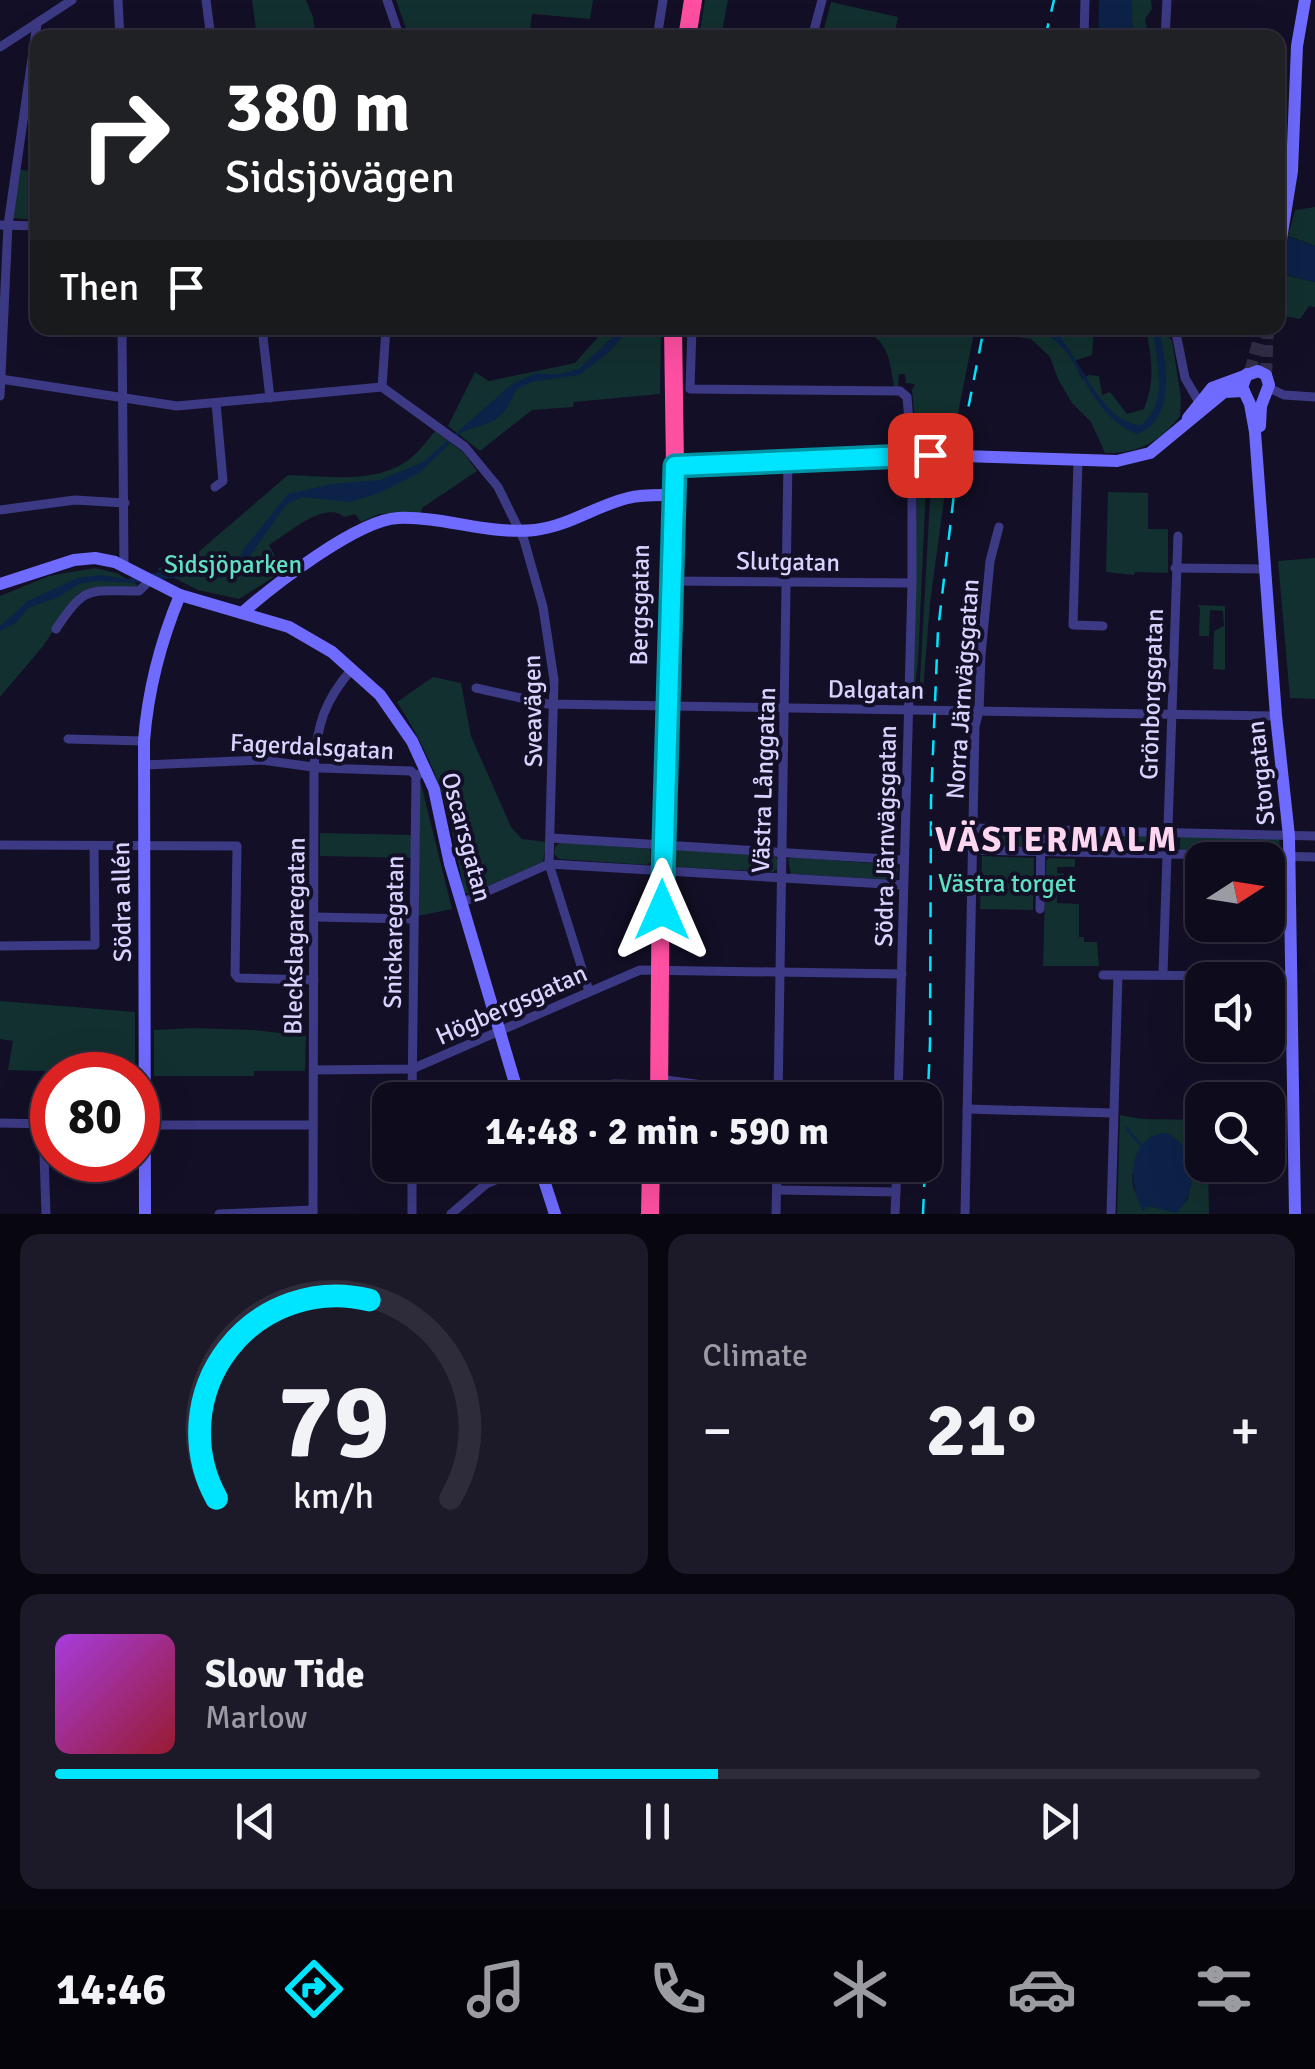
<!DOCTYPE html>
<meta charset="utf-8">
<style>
:root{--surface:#0e0b1c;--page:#1c1929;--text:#f1f3f6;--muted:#9b9ba3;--line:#2e2b3b;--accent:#00e5ff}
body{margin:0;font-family:Signika,sans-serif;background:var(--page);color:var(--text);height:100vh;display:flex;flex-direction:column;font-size:38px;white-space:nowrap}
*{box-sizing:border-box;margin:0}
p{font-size:32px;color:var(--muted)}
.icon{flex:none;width:55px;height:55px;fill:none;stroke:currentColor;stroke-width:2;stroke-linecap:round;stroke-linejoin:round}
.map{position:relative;height:1214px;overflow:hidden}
.sheet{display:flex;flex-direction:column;gap:20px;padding:20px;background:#08060f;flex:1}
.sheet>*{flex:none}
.banner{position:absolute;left:30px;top:30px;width:1255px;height:305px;border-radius:20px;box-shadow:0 10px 40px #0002,0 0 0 2px var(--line);background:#202124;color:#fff;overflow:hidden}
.needle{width:65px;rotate:78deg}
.buttons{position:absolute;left:1185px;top:842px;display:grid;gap:20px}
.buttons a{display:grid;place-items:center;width:100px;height:100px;border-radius:20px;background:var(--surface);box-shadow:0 10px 40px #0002,0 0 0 2px var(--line);font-size:50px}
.speed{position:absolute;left:30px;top:1052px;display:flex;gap:20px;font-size:50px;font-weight:700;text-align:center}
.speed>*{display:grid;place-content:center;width:130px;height:130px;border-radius:50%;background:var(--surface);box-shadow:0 10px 40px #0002,0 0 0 2px var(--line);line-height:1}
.speed .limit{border:15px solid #d22;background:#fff;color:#111}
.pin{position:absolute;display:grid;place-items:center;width:85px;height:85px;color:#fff;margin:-42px;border-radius:20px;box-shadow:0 5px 15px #0006}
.me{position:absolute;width:110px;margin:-55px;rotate:0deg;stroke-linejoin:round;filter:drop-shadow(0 0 8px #0008)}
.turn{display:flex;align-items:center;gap:35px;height:210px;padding:0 30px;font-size:45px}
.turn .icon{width:130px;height:130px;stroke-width:2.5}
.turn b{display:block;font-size:70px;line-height:85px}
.then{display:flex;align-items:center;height:95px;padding:0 30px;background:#0003;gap:20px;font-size:38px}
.big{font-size:75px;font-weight:700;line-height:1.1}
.sheet .tile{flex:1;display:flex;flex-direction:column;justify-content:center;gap:15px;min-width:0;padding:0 35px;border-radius:20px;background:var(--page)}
.sheet .dial{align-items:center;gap:0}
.dial svg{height:260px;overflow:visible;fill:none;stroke:var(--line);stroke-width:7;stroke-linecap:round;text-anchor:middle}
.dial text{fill:var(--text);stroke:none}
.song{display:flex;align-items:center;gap:30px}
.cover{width:120px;height:120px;border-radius:15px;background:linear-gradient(135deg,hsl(280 70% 55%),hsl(350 70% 35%))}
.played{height:10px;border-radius:5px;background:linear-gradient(90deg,var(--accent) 55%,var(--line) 55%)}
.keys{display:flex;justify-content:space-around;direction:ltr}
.heat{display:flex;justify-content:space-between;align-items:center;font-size:55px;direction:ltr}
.sheet .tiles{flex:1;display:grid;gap:20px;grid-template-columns:1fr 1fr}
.tile:last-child{grid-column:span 2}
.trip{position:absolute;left:372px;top:1082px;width:570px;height:100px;border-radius:20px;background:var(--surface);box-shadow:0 10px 40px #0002,0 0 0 2px var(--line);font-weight:700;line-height:100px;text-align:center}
.tab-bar{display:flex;height:160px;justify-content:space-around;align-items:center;background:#06040b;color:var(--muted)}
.tab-bar .icon{width:70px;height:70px}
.tab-bar .current{color:var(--accent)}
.tab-bar b{font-size:45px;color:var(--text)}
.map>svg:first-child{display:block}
.green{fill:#12302f;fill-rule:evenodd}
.water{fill:#0c2248}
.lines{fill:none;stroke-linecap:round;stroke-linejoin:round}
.stream{stroke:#0c2248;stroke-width:2.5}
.secondary-tunnel{stroke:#312d47;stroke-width:12;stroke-dasharray:12 6;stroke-linecap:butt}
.street{stroke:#3d3a85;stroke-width:9}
.secondary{stroke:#6f6bff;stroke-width:12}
.highway{stroke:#ff4fa3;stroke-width:18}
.rail{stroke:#00e5ff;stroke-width:2.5;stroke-dasharray:15 12;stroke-linecap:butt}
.route-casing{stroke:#0095a6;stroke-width:25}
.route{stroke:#00e5ff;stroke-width:18}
.labels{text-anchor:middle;stroke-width:8;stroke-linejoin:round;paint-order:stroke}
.street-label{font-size:25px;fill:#d9d4ff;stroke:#130f26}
.park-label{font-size:25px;fill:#5fe0c0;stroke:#130f26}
.district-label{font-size:35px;font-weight:bold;letter-spacing:2.5px;fill:#ffd6f0;stroke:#130f26}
</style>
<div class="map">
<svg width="1315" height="1214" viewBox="0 0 1315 1214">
<rect width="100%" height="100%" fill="#130f26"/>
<g class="green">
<path d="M252 0H306L313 17 316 37H257Z"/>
<path d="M396 0H593L590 19 532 14 529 38 409 37Z"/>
<path d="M705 0H728L721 37H699Z"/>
<path d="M1131 0H1151L1152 9 1145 19 1149 37H1133Z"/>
<path d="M831 2 898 17 894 37H822Z"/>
<path d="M20 170 37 171V220L12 218Z"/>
<path d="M1315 207V246L1288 236 1295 210Z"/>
<path d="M1285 275 1315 282V307L1309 306 1300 319 1278 315Z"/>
<path d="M606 328H661L660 394 574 402 573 407 532 410 480 451 448 426 475 372 489 381 575 363Z"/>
<path d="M769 328H975L951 448 917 443 912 390 915 384 906 383 905 374H899L898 387H894C890 364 890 345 868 332Z"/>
<path d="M1001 328H1094L1092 355 1074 361 1082 379 1089 375 1099 376 1102 395 1110 392 1127 414 1144 409C1156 379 1151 356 1146 328H1154L1155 335 1164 333 1172 340 1181 398 1180 416C1159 442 1138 454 1105 453L1091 422 1072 403 1058 379 1050 357 1031 339 1012 336Z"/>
<path d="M435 431 463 452 477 471 422 508 421 513 379 514 361 522 355 514 344 517C324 500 288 534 269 545L283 571 239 599 198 590 157 569 195 555 288 475C325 476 375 484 407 461 418 453 427 441 435 431Z"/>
<path d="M918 463 927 464 918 662 913 699Z"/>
<path d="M932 463H949L930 603 922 704 919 698Z"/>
<path d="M1108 492 1148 493V529H1168V573L1135 572 1134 575 1106 572Z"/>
<path d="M1315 558V699L1290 698 1278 561Z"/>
<path d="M95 568 116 573 138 585 135 588 94 587 78 594 43 646 0 697V596L49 576Z"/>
<path d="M1197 605 1225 606V670L1213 669 1214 631 1224 626 1223 611 1210 610 1209 636H1199L1200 608Z"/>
<path d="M433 677 461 683 471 736 511 827 522 839 546 842 543 862 469 894 464 892C450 813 441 771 397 702Z"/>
<path d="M421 784 452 909 418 916V787Z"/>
<path d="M983 832 1033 833 1035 846H983Z"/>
<path d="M320 833 412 835 411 858 320 856Z"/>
<path d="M1047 833 1159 836 1160 850 1048 848 1045 845Z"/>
<path d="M1180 836 1279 838 1280 851 1180 850Z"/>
<path d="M561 842 650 849 651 861 647 865 559 859 554 854 555 847Z"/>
<path d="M676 849 772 855 777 859V869L773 872 674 867 673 851Z"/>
<path d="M982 856 1034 858 1033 910 980 909Z"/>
<path d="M793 857 894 865 898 868 897 880 791 874 788 859Z"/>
<path d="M1049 858 1075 859V867H1057V873L1064 874 1063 895H1057V903L1079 904V937H1084V942H1097L1099 966H1043L1046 861Z"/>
<path d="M0 1001 135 1012V1074L8 1070 13 1041 0 1039Z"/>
<path d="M193 1028 253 1030 306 1036 305 1071H254V1076H154V1030Z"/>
<path d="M1120 1115 1142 1119 1202 1120V1165H1208L1209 1214H1117ZM1191 1161 1188 1199 1176 1212 1148 1206 1143 1210 1133 1187 1132 1174Z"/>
</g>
<g class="water">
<path d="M1099 0H1131L1133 37H1098Z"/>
<path d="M1278 233 1315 246V282L1278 273Z"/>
<path d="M622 328H631L607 354 579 375 531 382 517 389 506 410 494 421 462 432 419 473 377 494 349 502 302 497 286 505 237 574 219 578 188 576 134 583 97 581 79 584 57 598 28 608 16 623 0 631V626L28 601 77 578 100 575 127 579 173 569 216 574 232 572 237 568 242 551 288 494 332 484 380 480 423 462 512 384 534 374H560L579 369Z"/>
<path d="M1040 328H1052C1078 352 1101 424 1141 425 1171 402 1155 359 1153 328H1158C1167 360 1177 420 1137 434 1101 420 1089 385 1069 356 1062 345 1050 337 1040 328Z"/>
<path d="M1165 1133C1198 1144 1201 1192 1176 1213L1149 1206 1143 1210C1128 1185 1127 1137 1165 1133Z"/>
</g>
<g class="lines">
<path class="stream" d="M1126 1128 1141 1145"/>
<g class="secondary-tunnel">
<path d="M1250 372 1261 331"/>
<path d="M1266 375 1268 328"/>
</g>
<g class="street">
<path d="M118 0 120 38"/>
<path d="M206 0 211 38"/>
<path d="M387 0 400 38"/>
<path d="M657 38 663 0"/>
<path d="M812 38 822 0"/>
<path d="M1084 38 1085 0"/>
<path d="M1165 38 1167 0"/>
<path d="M0 47 72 0"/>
<path d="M0 225 38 226"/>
<path d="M122 328 124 566"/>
<path d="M262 328 270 398"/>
<path d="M692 328 690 389 900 391 907 397 912 456V583L898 1100"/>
<path d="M1175 328 1185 378 1200 404"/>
<path d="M0 379 177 406 382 387 465 447 498 487 524 540 543 607 554 680 549 864 589 991"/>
<path d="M382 387 386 328"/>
<path d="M1269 388 1284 395 1315 397"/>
<path d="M0 396 8 225 37 24"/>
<path d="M1078 461 1073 625 1103 626"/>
<path d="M215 487 223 481 216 403"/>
<path d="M0 510 75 500 125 503"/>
<path d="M1175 568 1265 569"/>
<path d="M669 581 912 583"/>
<path d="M56 629C86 584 88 591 139 591L151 579"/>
<path d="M476 688 548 704 1276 716"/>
<path d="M68 739 144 741"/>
<path d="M144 765 262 760 320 768 411 771 416 776"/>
<path d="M974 828 1315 836"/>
<path d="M551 838 903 860"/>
<path d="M0 845 237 846 235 974 238 978 314 980"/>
<path d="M972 850 1315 857"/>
<path d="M461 903 549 864 903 885"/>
<path d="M1040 909 1041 830"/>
<path d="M315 917 413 919"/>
<path d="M0 946 95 945 94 846"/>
<path d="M1163 973 1178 536"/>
<path d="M1103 975 1292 976"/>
<path d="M314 1070 412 1069 640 970 902 974"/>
<path d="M412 1100 416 776 427 770"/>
<path d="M574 1100 614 1084 652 1085 666 1080 770 1094 779 1099"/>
<path d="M778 1100 788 460"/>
<path d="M967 1109 1112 1113"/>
<path d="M0 1123 52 1124"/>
<path d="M43 1124 46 1214"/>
<path d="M138 1125H313"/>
<path d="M777 1190 896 1192"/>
<path d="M219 1214 313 1210"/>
<path d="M313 1214 314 767C317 725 324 701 352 669"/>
<path d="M412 1214V1165"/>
<path d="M451 1214 486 1184 530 1165"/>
<path d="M776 1214 777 1165"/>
<path d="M895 1214 897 1165"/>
<path d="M965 1214 975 726 979 711 981 655 990 561 999 527"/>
<path d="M1111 1214 1118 975"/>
</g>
<g class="secondary">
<path d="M1278 258 1292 171 1297 46 1305 0"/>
<path d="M1247 374 1242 387 1250 404 1255 432 1276 716 1289 836 1295 1214"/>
<path d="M1188 418 1212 388 1258 371 1266 375 1269 385 1261 406 1260 426"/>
<path d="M669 466 930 455 1117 461 1150 453 1224 392 1244 391"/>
<path d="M0 584 74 560 95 558 115 562 180 595 289 627 332 652 380 695 412 741 434 789 450 864 520 1100"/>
<path d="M242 613C273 586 357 520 398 518 444 516 488 535 535 530 569 526 595 506 628 498 643 494 659 495 674 495"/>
<path d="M539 1165 555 1214"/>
<path d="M145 1214 144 741C148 689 160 643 180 595"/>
</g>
<g class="highway">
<path d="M687 38 693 0"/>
<path d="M659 1100 661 845 666 784 675 466 673 328"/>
<path d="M650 1214 651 1165"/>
</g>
<g class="rail">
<path d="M1045 38 1054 0"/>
<path d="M923 1214 930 1043 931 800 938 630 958 460 984 328"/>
</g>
</g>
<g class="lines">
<defs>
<path id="route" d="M662 910 675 466 930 455"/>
</defs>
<use href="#route" class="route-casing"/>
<use href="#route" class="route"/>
</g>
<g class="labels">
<g class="street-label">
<text transform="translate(788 561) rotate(1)" y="9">Slutgatan</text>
<text transform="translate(639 605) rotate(-89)" y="9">Bergsgatan</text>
<text transform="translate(876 689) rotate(1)" y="9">Dalgatan</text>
<text transform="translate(962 689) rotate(-86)" y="9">Norra Järnvägsgatan</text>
<text transform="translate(1151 694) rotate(-88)" y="9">Grönborgsgatan</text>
<text transform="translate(532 711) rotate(-91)" y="9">Sveavägen</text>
<text transform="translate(312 746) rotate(3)" y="9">Fagerdalsgatan</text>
<text transform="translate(1260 773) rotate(-96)" y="9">Storgatan</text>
<text transform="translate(763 780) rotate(-88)" y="9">Västra Långgatan</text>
<text transform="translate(885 836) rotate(-89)" y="9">Södra Järnvägsgatan</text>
<text transform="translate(467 837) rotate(75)" y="9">Oscarsgatan</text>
<text transform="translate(121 902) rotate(-91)" y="9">Södra allén</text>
<text transform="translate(393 932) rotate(-89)" y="9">Snickaregatan</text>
<text transform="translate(294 936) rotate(-89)" y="9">Bleckslagaregatan</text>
<text transform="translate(511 1004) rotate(-24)" y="9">Högbergsgatan</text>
</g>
<g class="park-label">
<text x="233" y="573">Sidsjöparken</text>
<text x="1007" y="892">Västra torget</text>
</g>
<g class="district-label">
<text x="1057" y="851">VÄSTERMALM</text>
</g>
</g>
</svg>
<div class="buttons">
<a><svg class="needle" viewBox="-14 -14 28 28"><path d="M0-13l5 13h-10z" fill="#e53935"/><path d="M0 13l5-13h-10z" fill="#9b9ba3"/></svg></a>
<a><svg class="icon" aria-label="sound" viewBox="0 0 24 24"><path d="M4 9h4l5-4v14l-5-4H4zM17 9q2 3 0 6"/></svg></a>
<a><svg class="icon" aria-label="search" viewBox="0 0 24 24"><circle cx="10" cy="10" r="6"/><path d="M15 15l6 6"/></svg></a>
</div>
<div class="speed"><div class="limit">80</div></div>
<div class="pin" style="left:930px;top:455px;background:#d93025"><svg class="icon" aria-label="arrive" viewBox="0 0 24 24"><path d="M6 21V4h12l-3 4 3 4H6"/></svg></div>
<svg class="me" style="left:662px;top:910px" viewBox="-20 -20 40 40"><path d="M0-17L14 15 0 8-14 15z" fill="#00e5ff" stroke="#fff" stroke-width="4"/></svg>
<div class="trip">14:48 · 2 min · 590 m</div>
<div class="banner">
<div class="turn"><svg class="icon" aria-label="right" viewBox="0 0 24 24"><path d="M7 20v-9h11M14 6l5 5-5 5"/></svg><div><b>380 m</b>Sidsjövägen</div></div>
<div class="then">Then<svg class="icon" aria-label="arrive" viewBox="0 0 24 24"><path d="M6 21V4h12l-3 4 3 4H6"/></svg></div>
</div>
</div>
<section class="sheet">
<div class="tiles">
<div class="tile dial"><svg viewBox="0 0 100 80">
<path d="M14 69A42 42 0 1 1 86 69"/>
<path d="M14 69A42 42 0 0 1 61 8" stroke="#00e5ff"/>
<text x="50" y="56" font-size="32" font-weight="700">79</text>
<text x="50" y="72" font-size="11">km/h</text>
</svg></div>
<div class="tile"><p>Climate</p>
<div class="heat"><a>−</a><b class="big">21°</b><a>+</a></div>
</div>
<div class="tile">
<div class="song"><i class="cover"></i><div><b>Slow Tide</b><p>Marlow</p></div></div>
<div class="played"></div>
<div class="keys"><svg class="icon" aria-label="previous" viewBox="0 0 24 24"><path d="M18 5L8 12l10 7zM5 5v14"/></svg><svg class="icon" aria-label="pause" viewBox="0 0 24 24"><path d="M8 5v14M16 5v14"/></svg><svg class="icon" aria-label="next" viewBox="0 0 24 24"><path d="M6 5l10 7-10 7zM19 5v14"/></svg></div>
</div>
</div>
</section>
<nav class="tab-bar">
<b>14:46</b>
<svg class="icon current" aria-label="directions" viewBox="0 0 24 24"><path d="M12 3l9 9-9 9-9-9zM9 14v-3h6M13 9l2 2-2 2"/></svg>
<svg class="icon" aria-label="music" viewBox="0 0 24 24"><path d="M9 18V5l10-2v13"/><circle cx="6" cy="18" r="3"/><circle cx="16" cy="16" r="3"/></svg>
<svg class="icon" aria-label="phone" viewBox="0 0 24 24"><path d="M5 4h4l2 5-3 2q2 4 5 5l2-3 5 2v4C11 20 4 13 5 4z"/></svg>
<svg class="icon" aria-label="climate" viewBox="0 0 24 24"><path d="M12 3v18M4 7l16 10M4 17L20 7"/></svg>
<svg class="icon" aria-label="car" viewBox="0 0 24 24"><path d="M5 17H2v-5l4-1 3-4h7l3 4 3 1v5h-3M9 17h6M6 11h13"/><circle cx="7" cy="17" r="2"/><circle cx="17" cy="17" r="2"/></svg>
<svg class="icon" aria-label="filters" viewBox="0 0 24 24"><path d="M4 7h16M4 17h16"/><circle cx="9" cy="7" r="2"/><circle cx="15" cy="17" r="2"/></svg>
</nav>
